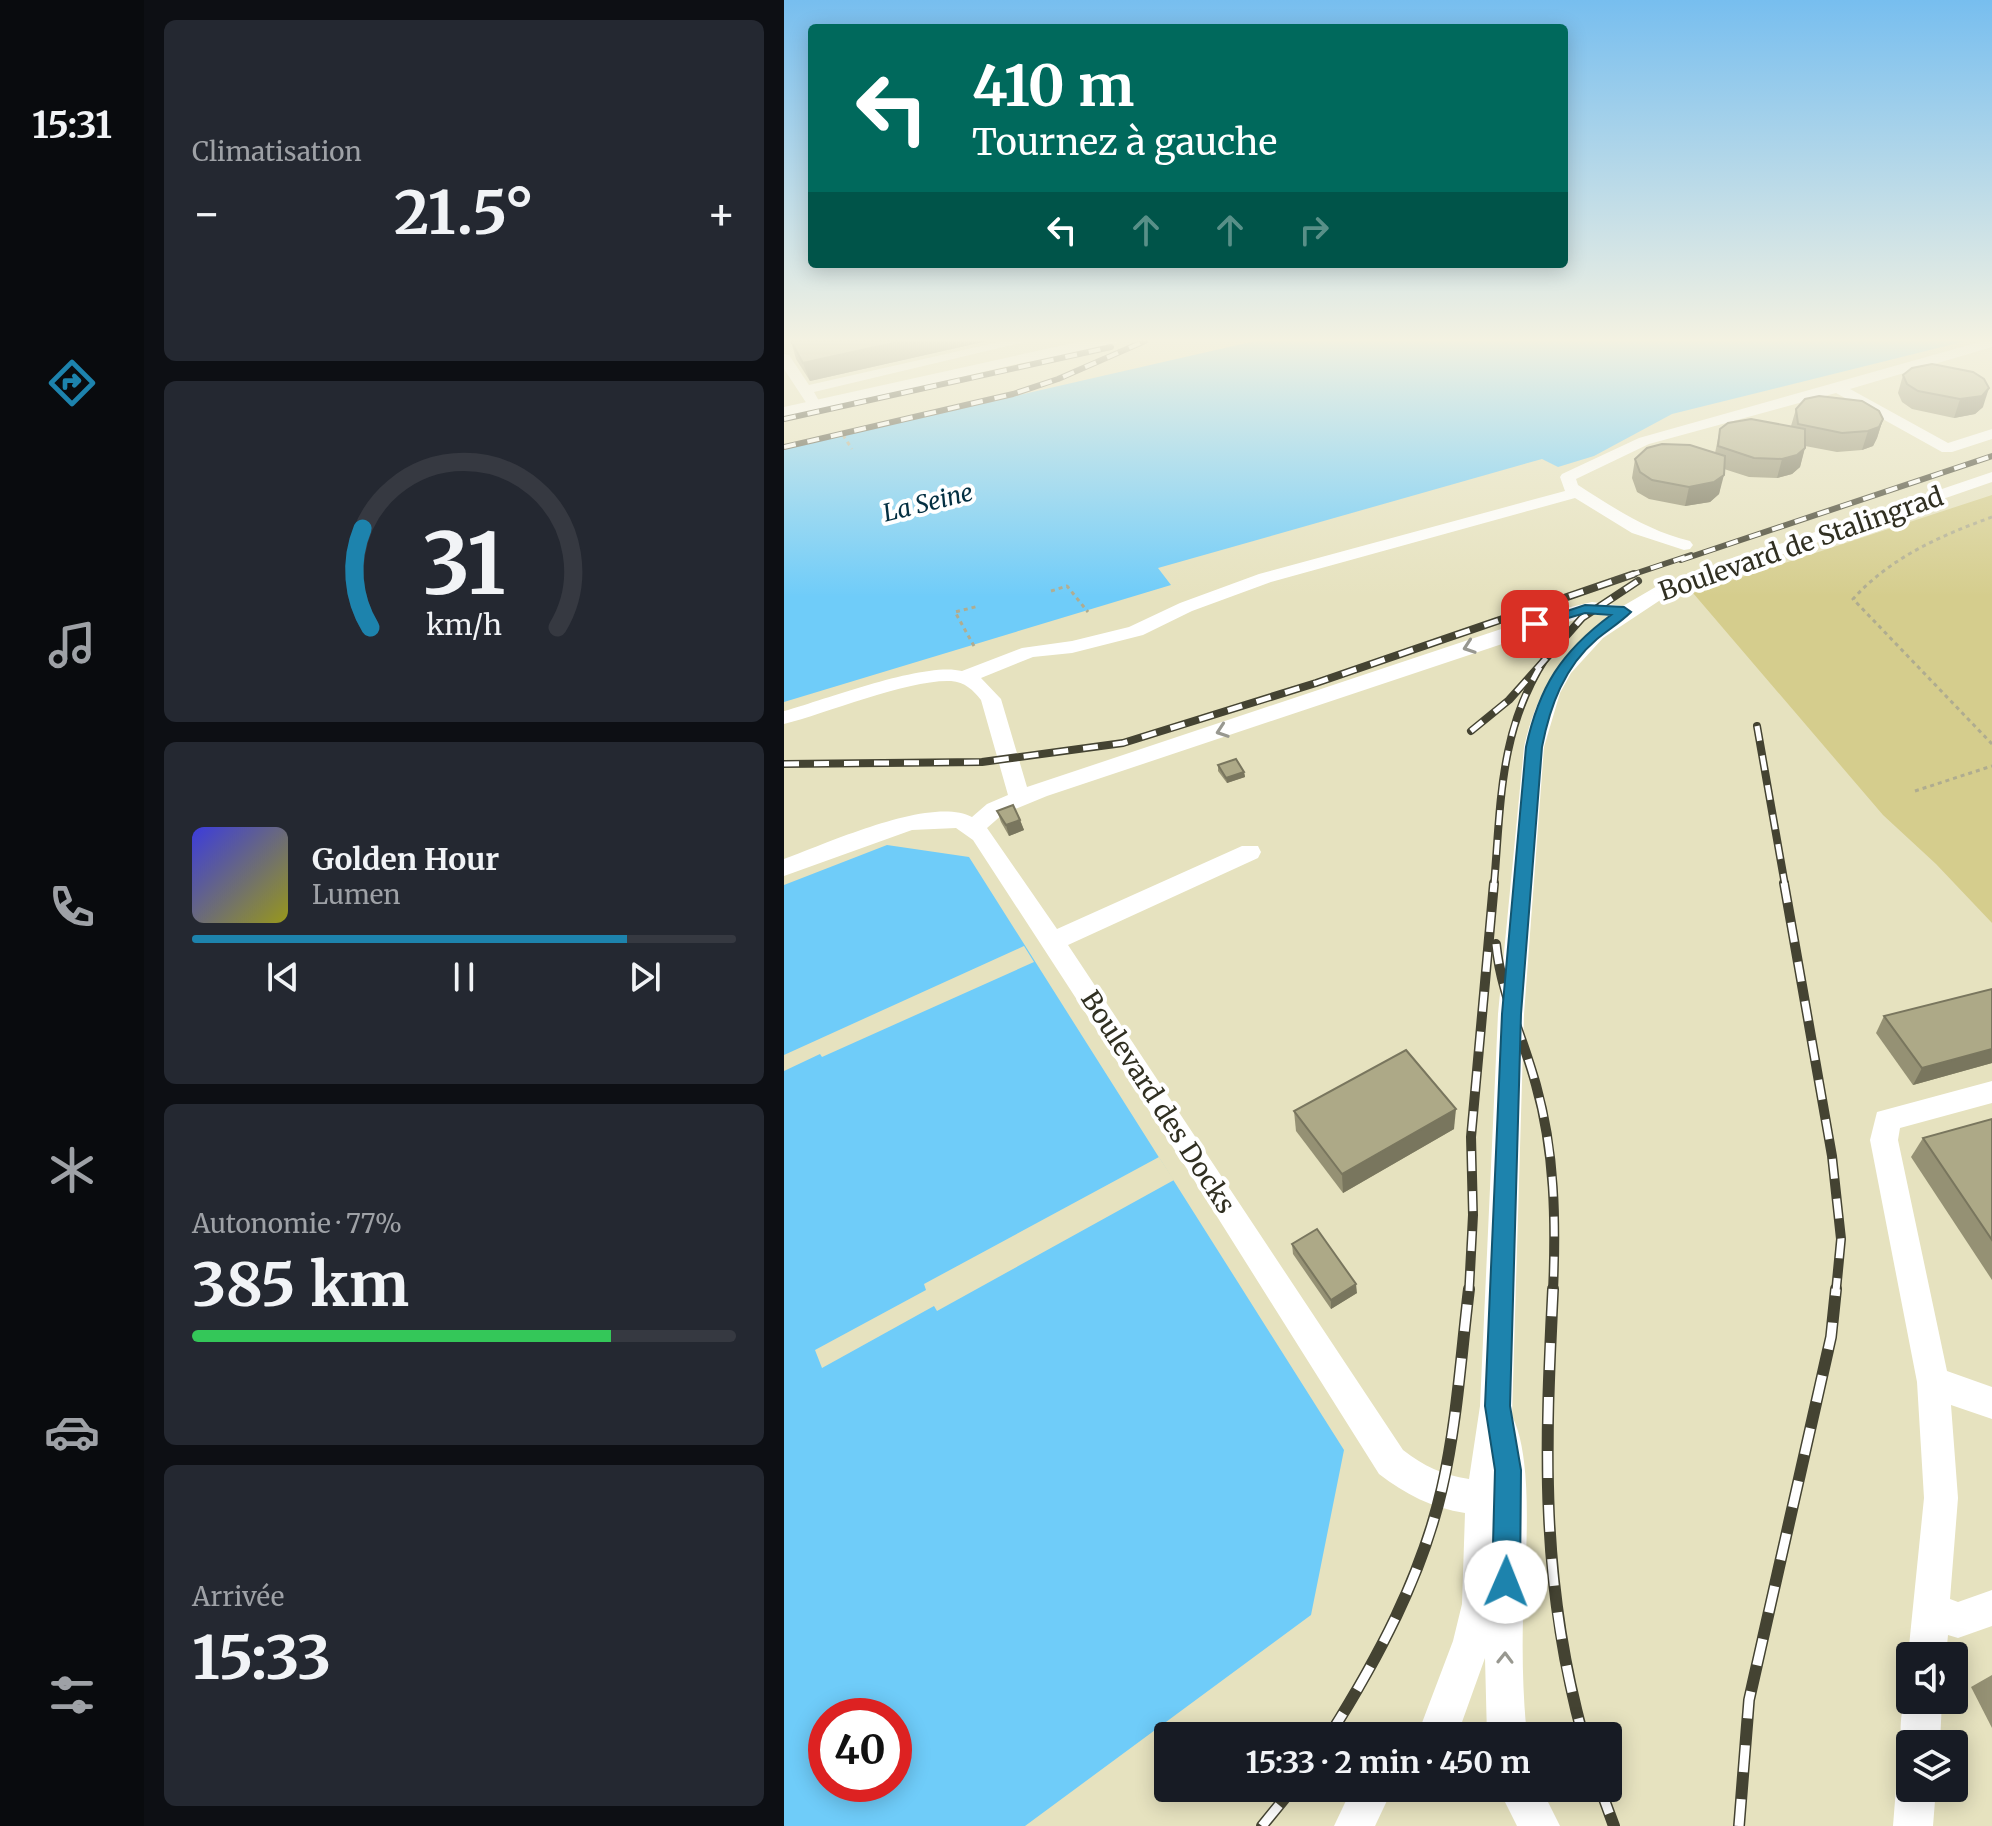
<!DOCTYPE html>
<html lang="fr">
<meta charset="utf-8">
<style>
:root{--surface:#171b24;--page:#242831;--text:#f1f3f6;--muted:#9ea1a6;--line:#363941;--accent:#1d83ad}
body{margin:0;font-family:Merriweather,serif;background:var(--page);color:var(--text);height:100vh;display:flex;flex-direction:column;font-size:30px;white-space:nowrap}
*{box-sizing:border-box;margin:0}
p{font-size:26px;color:var(--muted)}
.icon{flex:none;width:44px;height:44px;fill:none;stroke:currentColor;stroke-width:2;stroke-linecap:round;stroke-linejoin:round}
.map{position:relative;flex:1;overflow:hidden}
.drawer{display:flex;flex-direction:column;gap:20px;padding:20px;background:#0d0f14;width:640px}
.drawer>*{flex:none}
.banner{position:absolute;left:24px;top:24px;width:760px;height:244px;border-radius:8px;box-shadow:0 4px 20px #0003;background:#00695c;color:#fff;overflow:hidden}
.buttons{position:absolute;left:1112px;top:1642px;display:grid;gap:16px}
.buttons a{display:grid;place-items:center;width:72px;height:72px;border-radius:8px;background:var(--surface);box-shadow:0 4px 20px #0003;font-size:40px}
.speed{position:absolute;left:24px;top:1698px;display:flex;gap:16px;font-size:40px;font-weight:700;text-align:center}
.speed>*{display:grid;place-content:center;width:104px;height:104px;border-radius:50%;background:var(--surface);box-shadow:0 4px 20px #0003;line-height:1}
.speed .limit{border:12px solid #d22;background:#fff;color:#111}
.pin{position:absolute;display:grid;place-items:center;width:68px;height:68px;color:#fff;margin:-34px;border-radius:16px;box-shadow:0 4px 12px #0006}
.me{position:absolute;width:88px;margin:-44px;rotate:1deg;stroke-linejoin:round;filter:drop-shadow(0 0 6px #0008)}
.turn{display:flex;align-items:center;gap:28px;height:168px;padding:0 32px;font-size:36px}
.turn .icon{width:104px;height:104px;stroke-width:2.5}
.turn b{display:block;font-size:56px;line-height:68px}
.lanes{display:flex;align-items:center;height:76px;padding:0 32px;background:#0003;justify-content:center;gap:40px;direction:ltr}
.lanes .off{opacity:.35}
.big{font-size:60px;font-weight:700;line-height:1.1}
.drawer .card{flex:1;display:flex;flex-direction:column;justify-content:center;gap:12px;min-width:0;padding:0 28px;border-radius:12px;background:var(--page)}
.drawer .dial{align-items:center;gap:0}
.dial svg{height:208px;overflow:visible;fill:none;stroke:var(--line);stroke-width:7;stroke-linecap:round;text-anchor:middle}
.dial text{fill:var(--text);stroke:none}
.song{display:flex;align-items:center;gap:24px}
.cover{width:96px;height:96px;border-radius:12px;background:linear-gradient(135deg,hsl(240 70% 55%),hsl(60 70% 35%))}
.played{height:8px;border-radius:4px;background:linear-gradient(90deg,var(--accent) 80%,var(--line) 80%)}
.keys{display:flex;justify-content:space-around;direction:ltr}
.heat{display:flex;justify-content:space-between;align-items:center;font-size:44px;direction:ltr}
.charge{height:12px;border-radius:6px;background:linear-gradient(90deg,#34c759 77%,var(--line) 0)}
.trip{position:absolute;left:370px;top:1722px;width:468px;height:80px;border-radius:8px;background:var(--surface);box-shadow:0 4px 20px #0003;font-weight:700;line-height:80px;text-align:center}
main{display:flex;flex:1;min-height:0}
.tab-bar{display:flex;flex-direction:column;width:144px;justify-content:space-around;align-items:center;background:#090b0e;color:var(--muted)}
.tab-bar .icon{width:56px;height:56px}
.tab-bar .current{color:var(--accent)}
.tab-bar b{font-size:36px;color:var(--text)}
.map>svg:first-child{display:block}
.green{fill:#d5cd8d}
.water{fill:#6fccf9;fill-rule:evenodd}
.pier{fill:#e6e2bf}
.lines{fill:none;stroke-linecap:round;stroke-linejoin:round}
.path{stroke:#afac90;stroke-width:3;stroke-dasharray:4 4;stroke-linecap:butt}
.minor{fill:#fff;fill-rule:evenodd}
.major{fill:#fff;fill-rule:evenodd}
.rail-far3-casing{stroke:#444332;stroke-width:6}
.rail-far2-casing{stroke:#444332;stroke-width:8}
.rail-far1-casing{stroke:#444332;stroke-width:10}
.rail-casing{stroke:#444332;stroke-width:12}
.rail-far3{stroke:#fff;stroke-width:4;stroke-dasharray:12;stroke-linecap:butt}
.rail-far2{stroke:#fff;stroke-width:5;stroke-dasharray:15;stroke-linecap:butt}
.rail-far1{stroke:#fff;stroke-width:7;stroke-dasharray:20;stroke-linecap:butt}
.rail{stroke:#fff;stroke-width:9;stroke-dasharray:27;stroke-linecap:butt}
.wall{fill:#959174}
.shaded-wall{fill:#79765e}
.building{fill:#ada987;stroke:#79765e;stroke-width:2}
.oneway{stroke:#989890}
.route{fill:#1d83ad;stroke:#135570;stroke-width:2}
.labels{text-anchor:middle;stroke-width:8;stroke-linejoin:round;paint-order:stroke}
.far-water-label{font-size:24px;font-style:italic;fill:#032f41;stroke:#fff}
.street-label{font-size:26px;fill:#313022;stroke:#fff}
</style>
<main>
<nav class="tab-bar">
<b>15:31</b>
<svg class="icon current" aria-label="directions" viewBox="0 0 24 24"><path d="M12 3l9 9-9 9-9-9zM9 14v-3h6M13 9l2 2-2 2"/></svg>
<svg class="icon" aria-label="music" viewBox="0 0 24 24"><path d="M9 18V5l10-2v13"/><circle cx="6" cy="18" r="3"/><circle cx="16" cy="16" r="3"/></svg>
<svg class="icon" aria-label="phone" viewBox="0 0 24 24"><path d="M5 4h4l2 5-3 2q2 4 5 5l2-3 5 2v4C11 20 4 13 5 4z"/></svg>
<svg class="icon" aria-label="climate" viewBox="0 0 24 24"><path d="M12 3v18M4 7l16 10M4 17L20 7"/></svg>
<svg class="icon" aria-label="car" viewBox="0 0 24 24"><path d="M5 17H2v-5l4-1 3-4h7l3 4 3 1v5h-3M9 17h6M6 11h13"/><circle cx="7" cy="17" r="2"/><circle cx="17" cy="17" r="2"/></svg>
<svg class="icon" aria-label="filters" viewBox="0 0 24 24"><path d="M4 7h16M4 17h16"/><circle cx="9" cy="7" r="2"/><circle cx="15" cy="17" r="2"/></svg>
</nav>
<section class="drawer">
<div class="card"><p>Climatisation</p>
<div class="heat"><a>−</a><b class="big">21.5°</b><a>+</a></div>
</div>
<div class="card dial"><svg viewBox="0 0 100 80">
<path d="M14 69A42 42 0 1 1 86 69"/>
<path d="M14 69A42 42 0 0 1 11 31" stroke="#1d83ad"/>
<text x="50" y="56" font-size="32" font-weight="700">31</text>
<text x="50" y="72" font-size="11">km/h</text>
</svg></div>
<div class="card">
<div class="song"><i class="cover"></i><div><b>Golden Hour</b><p>Lumen</p></div></div>
<div class="played"></div>
<div class="keys"><svg class="icon" aria-label="previous" viewBox="0 0 24 24"><path d="M18 5L8 12l10 7zM5 5v14"/></svg><svg class="icon" aria-label="pause" viewBox="0 0 24 24"><path d="M8 5v14M16 5v14"/></svg><svg class="icon" aria-label="next" viewBox="0 0 24 24"><path d="M6 5l10 7-10 7zM19 5v14"/></svg></div>
</div>
<div class="card"><p>Autonomie · 77%</p><b class="big">385 km</b><div class="charge"></div></div>
<div class="card"><p>Arrivée</p><b class="big">15:33</b></div>
</section>
<div class="map">
<svg width="1208" height="1826" viewBox="0 0 1208 1826">
<rect width="100%" height="100%" fill="#e6e2bf"/>
<path class="green" d="M1208 495V923L1152 864 1099 815 909 593Z"/>
<g class="water">
<path d="M471 341H1182L888 414 810 456 774 467 758 459 374 568 387 585 0 702V449Z"/>
<path d="M103 845 185 857 560 1450 527 1615 241 1826H0V885ZM42 1716H110V1784H42Z"/>
</g>
<g class="pier">
<path d="M240 946 250 962 38 1057 36 1054 0 1071V1055Z"/>
<path d="M375 1157 390 1180 153 1311 150 1306 38 1368 31 1350 142 1290 140 1284Z"/>
</g>
<g class="lines">
<g class="path">
<path d="M59 435 68 449"/>
<path d="M1208 517C1156 536 1107 557 1069 599L1208 744"/>
<path d="M267 591 283 586 304 612"/>
<path d="M190 646 171 612 195 606"/>
<path d="M1131 791 1208 766"/>
</g>
<g class="minor">
<path d="M219 341H245L30 392 35 401 28 405 23 404 0 369V354L5 355 25 385Z"/>
<path d="M1199 341H1208V347L1066 389 1164 443 1208 429V439L1168 452H1158L1052 393 865 444 792 479 794 485C830 508 864 531 906 541L909 545 906 549 900 550 848 533 791 498 487 582 408 611 359 635 288 653 249 657 197 678 217 699 243 787 774 610 808 602 839 606 875 585 1208 472V482L887 593 819 638 787 673 776 693 760 747 740 1014 728 1416C751 1460 741 1567 739 1618 738 1658 739 1697 743 1736H703L701 1658 673 1736H633L669 1641 678 1604 681 1513C648 1508 621 1494 595 1474L405 1172 189 840 172 828 128 830 0 876V859C42 844 147 795 188 817L203 804 224 795 197 700C189 690 181 682 167 681 126 679 43 713 0 724V711C40 700 141 661 178 671L238 648 288 641 345 627 396 603 475 574 781 491 776 477 778 474 855 438ZM808 614 825 616C778 651 753 690 740 747L714 1014 696 1406 685 1479C658 1475 640 1466 619 1450L284 945 474 858 477 852 474 846H458L273 929 203 828 219 814 263 796Z"/>
<path d="M1208 1081V1103L1116 1128 1114 1140 1163 1371 1208 1387V1419L1167 1405 1174 1498 1166 1599 1174 1602 1208 1590V1626L1174 1638 1164 1635 1162 1656H1126V1660L1124 1656 1140 1498 1133 1382 1086 1140 1093 1112Z"/>
<path d="M1126 1686V1700H1158L1156 1744H1126V1759L1122 1758C1113 1737 1116 1707 1126 1686Z"/>
<path d="M1126 1770V1788H1152L1149 1826H1109L1112 1788 1118 1774Z"/>
<path d="M568 1788H609L591 1826H550Z"/>
<path d="M714 1788H757L776 1826H733Z"/>
</g>
<path class="major" d="M298 341H335L327 346 228 365 0 419V407Z"/>
<defs>
<g id="rail-far3">
<path d="M0 419 327 347"/>
<path d="M0 447 229 394 274 379 361 341"/>
<path d="M897 560 1208 456"/>
<path d="M844 576 907 555"/>
</g>
<g id="rail-far2">
<path d="M973 726 1001 885"/>
<path d="M687 731 725 700 798 618 854 581"/>
<path d="M0 764 198 762 339 743 532 683 850 574"/>
<path d="M710 885C717 804 715 730 761 659"/>
</g>
<g id="rail-far1">
<path d="M1000 883 1048 1156 1057 1239 1052 1291"/>
<path d="M712 944C717 994 739 1037 752 1085 771 1152 772 1222 769 1291"/>
<path d="M685 1291 689 1215 687 1137 710 883"/>
</g>
<g id="rail">
<path d="M769 1289C761 1450 756 1579 799 1736"/>
<path d="M545 1736C593 1660 638 1576 658 1488 673 1423 677 1355 685 1289"/>
<path d="M816 1788 830 1826"/>
<path d="M478 1826 509 1788"/>
<path d="M955 1826 965 1700 1047 1337 1052 1289"/>
</g>
</defs>
<use href="#rail-far3" class="rail-far3-casing"/>
<use href="#rail-far2" class="rail-far2-casing"/>
<use href="#rail-far1" class="rail-far1-casing"/>
<use href="#rail" class="rail-casing"/>
<use href="#rail-far3" class="rail-far3"/>
<use href="#rail-far2" class="rail-far2"/>
<use href="#rail-far1" class="rail-far1"/>
<use href="#rail" class="rail"/>
</g>
<g class="wall">
<path d="M7 341H203L26 381 12 359Z"/>
<path d="M1119 375 1199 407 1191 414 1170 418 1128 409 1118 402 1114 393Z"/>
<path d="M1012 409 1099 419 1093 438 1089 446 1078 450 1053 452 1021 446 1016 467 1008 474 993 478 965 477 940 469 935 494 926 502 901 506 865 499 853 492 848 478 851 459 931 453 936 429 1007 426Z"/>
<path d="M434 765 460 772 461 777 443 783 434 771Z"/>
<path d="M213 811 236 820 240 830 225 836 217 822Z"/>
<path d="M1208 989V1063L1129 1085 1092 1033 1100 1016Z"/>
<path d="M510 1111 670 1129 559 1193 512 1131Z"/>
<path d="M1208 1119V1280L1127 1157 1139 1138Z"/>
<path d="M508 1244 573 1293 547 1309 509 1254Z"/>
<path d="M1208 1675V1728L1187 1687Z"/>
</g>
<g class="shaded-wall">
<path d="M118 341H203L26 381 19 363Z"/>
<path d="M1205 388 1199 407 1191 414 1170 418 1176 399Z"/>
<path d="M1099 419 1093 438 1089 446 1078 450 1084 431Z"/>
<path d="M1021 448 1016 467 1008 474 993 478 998 459Z"/>
<path d="M940 475 935 494 926 502 901 506 905 487Z"/>
<path d="M460 772 461 777 443 783 442 778Z"/>
<path d="M236 820 240 830 225 836 222 825Z"/>
<path d="M1208 1049V1063L1129 1085 1138 1068Z"/>
<path d="M672 1109 670 1129 559 1193 558 1174Z"/>
<path d="M572 1284 573 1293 547 1309V1300Z"/>
</g>
<g class="building">
<path d="M7 341H118L19 363Z"/>
<path d="M1148 364 1189 372 1200 379 1205 388 1198 396 1176 399 1134 391 1123 384 1119 375 1128 368Z"/>
<path d="M1035 396 1078 401 1095 411 1099 419 1095 427 1084 431 1058 433 1014 424 1012 409 1021 399Z"/>
<path d="M967 419 1021 429V448L1013 455 998 459 970 458 934 446 936 429 944 423Z"/>
<path d="M878 444 906 445 941 456 940 475 930 482 905 487 868 480 856 472 851 459 863 448Z"/>
<path d="M452 759 460 772 442 778 434 765Z"/>
<path d="M229 805 236 820 222 825 213 811Z"/>
<path d="M1208 989V1049L1138 1068 1100 1016Z"/>
<path d="M622 1050 672 1109 558 1174 510 1111Z"/>
<path d="M1208 1119V1240L1139 1138Z"/>
<path d="M533 1229 572 1284 547 1300 508 1244Z"/>
</g>
<defs><path id="oneway-chevron" d="M-2-3.5L2.5 0L-2 3.5" fill="none" stroke-width="1.6" stroke-linecap="round" stroke-linejoin="round" transform="scale(2)"/></defs>
<g class="oneway">
<use href="#oneway-chevron" transform="translate(685 647) rotate(161)"/>
<use href="#oneway-chevron" transform="translate(438 731) rotate(161)"/>
<use href="#oneway-chevron" transform="translate(721 1658) rotate(-89)"/>
</g>
<linearGradient id="sky" x2="0" y2="1"><stop stop-color="#77beef"/><stop offset="0.57" stop-color="#f4f2e2"/><stop offset="1" stop-color="#f4f2e2" stop-opacity="0"/></linearGradient>
<rect width="1208" height="597" fill="url(#sky)"/>
<path class="route" d="M801 605 840 607 847 612C837 622 824 630 813 639 780 667 766 706 758 747L737 1014 726 1406 737 1470 736 1582 732 1592 722 1596 712 1592 708 1582 711 1470 701 1406 718 1014 742 747C755 687 777 652 827 615L801 613 751 628 744 624Z"/>
<g class="labels">
<g class="far-water-label">
<text transform="translate(144 503) rotate(-14)" y="8">La Seine</text>
</g>
<g class="street-label">
<text transform="translate(1017 544) rotate(-19)" y="9">Boulevard de Stalingrad</text>
<text transform="translate(374 1102) rotate(57)" y="9">Boulevard des Docks</text>
</g>
</g>
</svg>
<div class="buttons">
<a><svg class="icon" aria-label="sound" viewBox="0 0 24 24"><path d="M4 9h4l5-4v14l-5-4H4zM17 9q2 3 0 6"/></svg></a>
<a><svg class="icon" aria-label="layers" viewBox="0 0 24 24"><path d="M12 4l9 5-9 5-9-5zM3 14l9 5 9-5"/></svg></a>
</div>
<div class="speed"><div class="limit">40</div></div>
<div class="pin" style="left:751px;top:624px;background:#d93025"><svg class="icon" aria-label="arrive" viewBox="0 0 24 24"><path d="M6 21V4h12l-3 4 3 4H6"/></svg></div>
<svg class="me" style="left:722px;top:1582px" viewBox="-20 -20 40 40"><circle r="19" fill="#fff"/><path d="M0-13L10 11 0 6-10 11z" fill="#1d83ad"/></svg>
<div class="trip">15:33 · 2 min · 450 m</div>
<div class="banner">
<div class="turn"><svg class="icon" aria-label="left" viewBox="0 0 24 24"><path d="M17 20v-9H6M10 6l-5 5 5 5"/></svg><div><b>410 m</b>Tournez à gauche</div></div>
<div class="lanes"><svg class="icon" aria-label="left" viewBox="0 0 24 24"><path d="M17 20v-9H6M10 6l-5 5 5 5"/></svg><svg class="icon off" aria-label="ahead" viewBox="0 0 24 24"><path d="M12 20V5M6 11l6-6 6 6"/></svg><svg class="icon off" aria-label="ahead" viewBox="0 0 24 24"><path d="M12 20V5M6 11l6-6 6 6"/></svg><svg class="icon off" aria-label="right" viewBox="0 0 24 24"><path d="M7 20v-9h11M14 6l5 5-5 5"/></svg></div>
</div>
</div>
</main>
